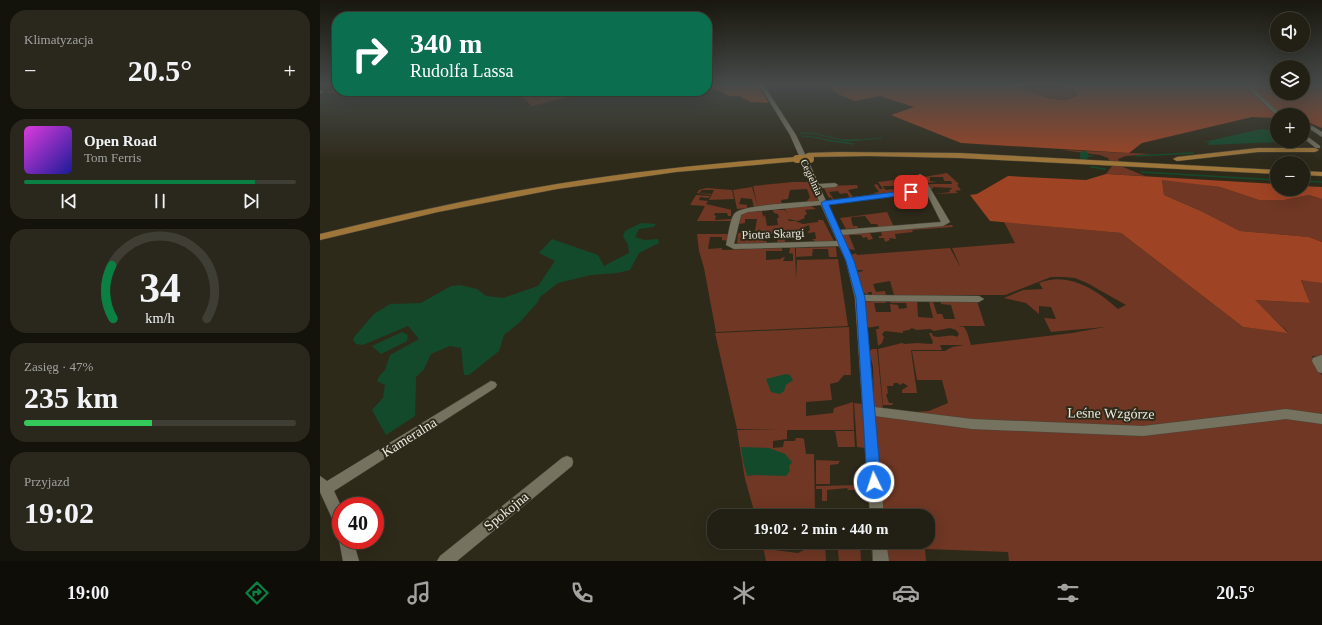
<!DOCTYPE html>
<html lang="pl">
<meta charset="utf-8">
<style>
:root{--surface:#222014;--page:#2a281d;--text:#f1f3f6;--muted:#a2a3a0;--line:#3f3e34;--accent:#0b8043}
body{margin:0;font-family:Georgia,serif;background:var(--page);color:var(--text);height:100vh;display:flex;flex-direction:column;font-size:15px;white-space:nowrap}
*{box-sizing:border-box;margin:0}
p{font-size:13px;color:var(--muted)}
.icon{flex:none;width:22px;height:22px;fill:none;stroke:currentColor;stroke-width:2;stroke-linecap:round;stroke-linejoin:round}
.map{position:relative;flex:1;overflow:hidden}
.drawer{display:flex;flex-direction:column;gap:10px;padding:10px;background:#13120b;width:320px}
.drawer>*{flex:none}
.hud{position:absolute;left:12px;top:12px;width:380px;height:84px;border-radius:16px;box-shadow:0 4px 16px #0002,0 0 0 1px var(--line);background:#0b6e4f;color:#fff;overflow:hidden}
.controls{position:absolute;left:950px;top:12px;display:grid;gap:8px}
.controls a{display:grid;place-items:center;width:40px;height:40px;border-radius:50%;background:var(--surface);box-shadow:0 4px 16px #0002,0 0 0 1px var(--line);font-size:20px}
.speed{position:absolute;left:12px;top:497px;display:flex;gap:8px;font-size:20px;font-weight:700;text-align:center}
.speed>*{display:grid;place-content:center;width:52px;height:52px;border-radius:50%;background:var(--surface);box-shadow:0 4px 16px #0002,0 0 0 1px var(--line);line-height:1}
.speed .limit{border:6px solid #d22;background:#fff;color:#111}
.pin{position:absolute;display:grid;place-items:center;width:34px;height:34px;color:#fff;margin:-17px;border-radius:8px;box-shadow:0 2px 6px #0006}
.me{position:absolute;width:44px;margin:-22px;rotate:356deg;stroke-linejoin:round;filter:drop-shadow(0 0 3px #0008)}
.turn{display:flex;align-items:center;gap:14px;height:84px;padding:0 12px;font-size:18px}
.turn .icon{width:52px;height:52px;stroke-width:2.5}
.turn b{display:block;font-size:28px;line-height:34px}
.big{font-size:30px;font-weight:700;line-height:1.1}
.drawer .widget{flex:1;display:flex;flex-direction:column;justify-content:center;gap:6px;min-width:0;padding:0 14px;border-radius:16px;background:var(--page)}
.drawer .dial{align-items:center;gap:0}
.dial svg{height:104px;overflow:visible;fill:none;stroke:var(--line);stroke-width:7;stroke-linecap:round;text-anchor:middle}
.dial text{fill:var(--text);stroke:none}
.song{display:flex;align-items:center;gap:12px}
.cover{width:48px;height:48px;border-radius:6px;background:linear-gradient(135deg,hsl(300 70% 55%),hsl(240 70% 35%))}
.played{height:4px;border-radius:2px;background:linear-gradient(90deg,var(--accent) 85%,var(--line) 85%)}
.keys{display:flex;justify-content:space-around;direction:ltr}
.heat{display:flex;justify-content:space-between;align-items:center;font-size:22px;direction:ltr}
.charge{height:6px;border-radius:3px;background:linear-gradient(90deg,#34c759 47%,var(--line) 0)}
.trip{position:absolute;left:387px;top:509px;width:228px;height:40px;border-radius:16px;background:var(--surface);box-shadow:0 4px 16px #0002,0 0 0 1px var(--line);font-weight:700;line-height:40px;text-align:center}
.menu{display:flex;height:64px;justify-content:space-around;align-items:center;background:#0e0d08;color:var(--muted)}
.menu .icon{width:28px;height:28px}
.menu .active{color:var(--accent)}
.menu b{font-size:18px;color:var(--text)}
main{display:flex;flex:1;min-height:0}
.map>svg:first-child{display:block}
.green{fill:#6f3724}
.forest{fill:#9e4424}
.water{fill:#144a2c}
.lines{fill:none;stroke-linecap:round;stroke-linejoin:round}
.stream-far1{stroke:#144a2c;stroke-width:1}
.stream{stroke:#144a2c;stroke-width:1.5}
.canal{stroke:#144a2c;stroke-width:8}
.minor-casing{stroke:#494739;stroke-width:1}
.major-casing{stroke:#494739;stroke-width:1}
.minor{fill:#767260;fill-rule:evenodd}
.major{fill:#9f763a;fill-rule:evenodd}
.major-bridge-casing{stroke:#494739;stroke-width:8;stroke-linecap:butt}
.major-bridge{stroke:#9f763a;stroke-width:8}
.route{fill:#1a73e8;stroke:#114b97}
.labels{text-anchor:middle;stroke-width:4;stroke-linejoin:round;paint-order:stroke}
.far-street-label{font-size:10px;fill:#eceae0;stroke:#2e2a1a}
.street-label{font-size:12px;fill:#eceae0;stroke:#2e2a1a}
.near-street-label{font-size:14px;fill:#eceae0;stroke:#2e2a1a}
</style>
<main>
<section class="drawer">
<div class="widget"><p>Klimatyzacja</p>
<div class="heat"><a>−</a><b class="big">20.5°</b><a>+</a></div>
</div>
<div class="widget">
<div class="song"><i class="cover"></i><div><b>Open Road</b><p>Tom Ferris</p></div></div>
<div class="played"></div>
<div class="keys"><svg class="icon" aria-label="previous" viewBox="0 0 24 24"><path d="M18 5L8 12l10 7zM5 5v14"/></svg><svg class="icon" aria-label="pause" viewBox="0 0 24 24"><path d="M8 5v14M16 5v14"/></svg><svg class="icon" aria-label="next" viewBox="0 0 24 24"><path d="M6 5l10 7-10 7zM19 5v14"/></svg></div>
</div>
<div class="widget dial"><svg viewBox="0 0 100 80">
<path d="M14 69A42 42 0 1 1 86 69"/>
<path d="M14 69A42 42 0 0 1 13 28" stroke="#0b8043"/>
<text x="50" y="56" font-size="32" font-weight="700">34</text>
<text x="50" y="72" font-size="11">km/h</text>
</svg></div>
<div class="widget"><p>Zasięg · 47%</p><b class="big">235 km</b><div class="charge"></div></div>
<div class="widget"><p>Przyjazd</p><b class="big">19:02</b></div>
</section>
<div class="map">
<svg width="1002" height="561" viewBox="0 0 1002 561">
<rect width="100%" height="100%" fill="#2e2a1a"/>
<g class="green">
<path d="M708 84C727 84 743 83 758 95 741 105 717 96 701 86Z"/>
<path d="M17 87V91H104L75 97 18 94 6 92Z"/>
<path d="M193 91H272L212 106 201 96Z"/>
<path d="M742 150 832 154 806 156 798 159 803 167 825 176 786 174 792 166 788 158 780 155Z"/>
<path d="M627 173 639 184 637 185 641 190 635 191 638 193 616 194 630 192 629 190 632 189 631 188 613 187V189H609L606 184H632L631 181H624L623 177H610V181L617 182 607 183 604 177Z"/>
<path d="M591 178 595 181 586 183 573 181V182H576L583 191 578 192 575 186H563V187L566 190 573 189 575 192 555 195 554 193 559 192 554 185 557 184 560 189H563L558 182Z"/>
<path d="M842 179 900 187 939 200H964L989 195 1002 199V242L989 237 920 231 881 211 844 195Z"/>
<path d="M473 182H490L499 202 485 204 490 197 487 189 470 190 468 199 461 200 462 206 438 208 433 186Z"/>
<path d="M537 185 538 188 528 190 533 197 530 198 527 193 520 194 518 191 509 192 514 200H512L511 197 509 198 503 186Z"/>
<path d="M432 187 438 207 434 208 432 199 421 198 419 204 427 205V208L417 209 413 190Z"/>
<path d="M386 188 412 190 414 199 389 200 394 190H382L379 193 391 194V195L377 193 379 190Z"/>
<path d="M376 195 390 196 389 198 380 197 379 200 388 201 386 204 412 210H409H411V216H408L407 213H395L394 215 396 216 395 220 411 219V221H377L385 206 370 205Z"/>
<path d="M491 206 496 209 485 210 487 214 484 216 485 218 478 221 468 219 469 221H475L483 224 498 222V220H503L514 241 496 242 492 239H496L495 232 489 233 487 232 490 230 489 225 484 227 485 230 479 233H472L471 235 473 238H465L464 231 465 242 457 243 458 233 444 234 443 236 441 237 443 238V241H446L448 244 419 245 417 243 418 233 437 232 435 231 437 219H425V223L419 224 420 216 428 212 442 211 443 217 445 215 447 226 458 225 457 218H459L458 214 454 213 453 210H465L467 214 465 208Z"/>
<path d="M567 212 574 227 559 228 557 224H551L545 216 532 217 531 219 533 226H537L538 228 526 229 520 218Z"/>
<path d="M684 222 801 233 923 327 968 332 934 300 990 303 981 279 1002 283V357L992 356 1002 376V561H689L688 552 605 549 606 561H568L566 542H608V516H564L554 415 609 411 628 403 622 380H597L592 351H625L632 347 644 345H620L622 350H591L597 393H582V390L588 386 583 383 580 385 578 383H574L573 386H567L568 393 566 395 569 403H573L572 405H563L558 349 582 343 585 344 597 343 612 344 613 342 609 333H612L613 336C622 339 629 333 637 337L639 334 636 330 630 328 614 331 610 329 596 330 592 328 589 330 583 331V333L565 331 562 334 564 337 562 343 558 346 556 329H559V326L546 328 545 302 565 300 566 303H554L556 312H571L570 304 578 305 579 309 587 308 586 303H570L572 300H597L598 317 613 318 609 301 613 302 617 314H622L624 319H635L631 305 621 304V301H657L665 326H638L644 327 647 332 651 345 752 333 785 327 731 332 724 318 736 319 731 307 719 306V314L706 303 684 298 703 290 723 289 719 283C748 271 777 290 798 309L806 305 767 283 755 278 744 277H731L685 295H574L570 281 553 284 556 292 565 291 566 295H552V292H548V295L543 292 538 272 543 271V270H537L531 255 536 253 537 255 630 248 641 268 632 248 695 243Z"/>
<path d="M632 225 633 227 592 230 593 232 575 234 576 239 569 238 570 240 565 242 564 238H559V236H562L561 232 550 233 553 239 548 240 547 237 543 238 541 235H529L535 250 528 249 522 236 528 233Z"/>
<path d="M377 234H408L409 236 408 241 402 240V237H390L388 249 402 248V250L462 248V251H446V260L461 259V258L465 257 463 261H473V254L469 253 470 248H475L476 279 477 260 518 259 528 326 396 332 384 268 379 251Z"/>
<path d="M516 247 517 257H509L508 249H493L492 256 476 257V248Z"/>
<path d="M529 327 531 375H524L518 382 510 384 512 400 486 402V416L513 413 514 408 533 402 534 430H467V439L453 441V448L463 447 464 441H475L476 438H481L484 439 486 454H494L495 512 434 511 425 479 417 430H458L417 429 395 333Z"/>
<path d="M552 349H557L563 409 554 408 553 367 549 351Z"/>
<path d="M534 403 542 404 545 448 537 447Z"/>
<path d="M515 431H534L535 447H518Z"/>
<path d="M496 460 520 461 518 464 510 465V484H496Z"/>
<path d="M538 485V490H528L527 488 507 490V501H502V489H496V486Z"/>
<path d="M442 542H445L446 549 478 553 496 544H505L506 561H446Z"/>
<path d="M517 542H540L541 561H519Z"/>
</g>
<g class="forest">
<path d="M387 84H437L449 103 431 102 419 96H409L387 85Z"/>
<path d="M505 84H708L701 87C717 95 742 106 758 95L752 90 735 84H957V93H983V84H1002V128L990 123 983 122V115H957V118L932 117 822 143 809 153 641 143 571 115 594 107 560 96 535 101 518 94Z"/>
<path d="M786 174 957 184V189H983V186L1002 187V199L989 195 964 200H939L900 187 842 180 844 195 881 211 920 231 989 237 1002 242V283L981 280 990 303 935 300 968 333 923 327 801 233 670 221 650 195 657 194 688 176 766 180Z"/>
</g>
<g class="water">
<path d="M941 129 950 130 957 142 889 145 887 144 890 142H884Z"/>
<path d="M321 223 336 224 333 227 319 229 315 237 325 240 338 239 339 243 319 253 310 270 297 273 271 275 238 283 220 297 217 303 199 323 184 335 179 351 149 375H144L141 348 130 346 111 354 104 369 96 377 95 416 66 435 52 410 63 398 65 385 57 381 60 375 65 370 70 355 99 339 88 326 43 345 36 344 33 340 35 336 54 314 70 304 101 303 131 286 140 285 157 289 166 296 183 298 218 286 235 261 219 253 232 239 278 255 284 266 309 253 308 245 303 236 305 231Z"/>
<path d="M82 332 88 335 87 341 61 354 52 346Z"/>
<path d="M466 374 470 375 473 380 466 385 464 391 460 394 451 392 446 379Z"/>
<path d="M421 447 449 448 465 454 472 462 469 466 470 471 466 476 435 475 427 476 423 461Z"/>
</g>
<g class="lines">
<g class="stream-far1">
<path d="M21 94 27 91"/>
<path d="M0 103 19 95"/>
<path d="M480 133 496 134 526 141 562 138"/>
<path d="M481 136 494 137 511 141"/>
</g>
<g class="stream">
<path d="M507 140 533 144"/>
<path d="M522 140H538"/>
<path d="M765 156H772"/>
<path d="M816 156 873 153"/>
<path d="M771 167 785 169"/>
<path d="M821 172 957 180"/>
<path d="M983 181 1002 182"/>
</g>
<path class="canal" d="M764 155V156"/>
<defs>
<g id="minor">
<path d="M439 84H443L476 135 499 184 515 183 518 185 515 187 500 188 506 201 604 188 597 176 600 174 603 176 630 222 623 226 522 235 534 261 544 295 659 296 664 299 659 302 545 301 554 407 652 419 823 426 966 409 1002 414V424L966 419 823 436 652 429 555 416 564 516H550L535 298 526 261 519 246 414 249 406 245C408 237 410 218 415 213 422 205 485 202 499 201L470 135ZM606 192 621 222 520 230 508 205ZM501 205 517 241 414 244 421 215 428 212Z"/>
<path d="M924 84H928L962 115 957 116Z"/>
<path d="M0 90 3 91V93H0Z"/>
<path d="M983 123 994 127 1002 132V137L990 129 983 127Z"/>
<path d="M983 133 1000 146V148H996L983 138Z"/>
<path d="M1002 355V373L998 372 992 361 993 358Z"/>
<path d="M171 381 175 382 177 385 175 388 14 491 21 506V529L16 527 0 492V476L7 481Z"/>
<path d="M247 456 252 458 253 462 252 466 137 561H117L120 556 242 458Z"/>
<path d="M21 535V540H33L39 561H23L19 540Z"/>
<path d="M552 542H566L569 561H553Z"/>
</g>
<g id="major">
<path d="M938 148H995L999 150 995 152H938L857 161 853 159 857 157Z"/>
<path d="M518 152 640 153 957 170V174L640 158 549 156 488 157 484 155 488 153Z"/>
<path d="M477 157 481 159 480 161 356 172 237 189 118 212 0 240V234C78 215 157 197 237 184 316 171 396 163 477 157Z"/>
<path d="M983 171 1002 172V176L983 175Z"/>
</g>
</defs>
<use href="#minor" class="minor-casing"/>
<use href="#major" class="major-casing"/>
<use href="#minor" class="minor"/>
<use href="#major" class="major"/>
<defs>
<path id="major-bridge" d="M477 159H490"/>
</defs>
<use href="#major-bridge" class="major-bridge-casing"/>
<use href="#major-bridge" class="major-bridge"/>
</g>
<linearGradient id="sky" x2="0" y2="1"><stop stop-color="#19170e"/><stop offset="0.52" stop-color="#464a49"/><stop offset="1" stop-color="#464a49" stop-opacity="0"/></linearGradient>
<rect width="1002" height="162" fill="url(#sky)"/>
<path class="route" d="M591 190 594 191V194L509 205 534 261 545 298 561 482 559 486 554 488 549 486 547 482 536 298 526 261 501 203 504 201Z"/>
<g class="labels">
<g class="far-street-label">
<text transform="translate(492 177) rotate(65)" y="4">Cegielnia</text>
</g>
<g class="street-label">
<text transform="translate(453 234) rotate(-2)" y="4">Piotra Skargi</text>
</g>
<g class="near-street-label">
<text transform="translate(791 413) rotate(1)" y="5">Leśne Wzgórze</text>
<text transform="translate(89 437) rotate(-32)" y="5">Kameralna</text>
<text transform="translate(186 511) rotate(-39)" y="5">Spokojna</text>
</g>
</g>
</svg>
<div class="controls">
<a><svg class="icon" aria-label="sound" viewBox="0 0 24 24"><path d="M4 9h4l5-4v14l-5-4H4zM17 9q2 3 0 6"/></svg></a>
<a><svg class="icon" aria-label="layers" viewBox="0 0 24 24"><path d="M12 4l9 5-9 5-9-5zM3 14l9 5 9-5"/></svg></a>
<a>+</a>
<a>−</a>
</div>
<div class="speed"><div class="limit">40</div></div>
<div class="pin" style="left:591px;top:192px;background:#d93025"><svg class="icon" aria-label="arrive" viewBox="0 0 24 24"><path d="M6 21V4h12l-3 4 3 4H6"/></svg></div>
<svg class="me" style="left:554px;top:482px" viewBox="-20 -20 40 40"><circle r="17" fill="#1a73e8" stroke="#fff" stroke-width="3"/><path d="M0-11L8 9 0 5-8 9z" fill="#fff"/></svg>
<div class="trip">19:02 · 2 min · 440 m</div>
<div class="hud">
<div class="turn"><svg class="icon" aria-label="right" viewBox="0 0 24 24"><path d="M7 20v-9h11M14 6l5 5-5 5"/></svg><div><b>340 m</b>Rudolfa Lassa</div></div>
</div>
</div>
</main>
<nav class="menu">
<b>19:00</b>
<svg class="icon active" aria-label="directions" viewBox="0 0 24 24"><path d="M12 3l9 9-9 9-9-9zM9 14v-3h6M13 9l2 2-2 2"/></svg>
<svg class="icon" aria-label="music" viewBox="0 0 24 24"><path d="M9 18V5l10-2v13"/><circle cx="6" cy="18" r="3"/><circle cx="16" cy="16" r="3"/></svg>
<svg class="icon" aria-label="phone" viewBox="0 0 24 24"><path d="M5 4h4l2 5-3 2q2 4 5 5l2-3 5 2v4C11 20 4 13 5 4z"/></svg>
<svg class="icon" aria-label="climate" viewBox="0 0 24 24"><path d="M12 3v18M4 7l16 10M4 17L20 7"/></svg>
<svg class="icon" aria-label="car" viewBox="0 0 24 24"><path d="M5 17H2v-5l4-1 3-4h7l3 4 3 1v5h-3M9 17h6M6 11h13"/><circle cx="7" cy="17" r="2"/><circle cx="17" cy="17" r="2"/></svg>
<svg class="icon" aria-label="filters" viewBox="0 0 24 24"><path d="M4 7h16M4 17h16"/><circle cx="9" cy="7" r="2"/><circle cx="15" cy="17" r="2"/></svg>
<b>20.5°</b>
</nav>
